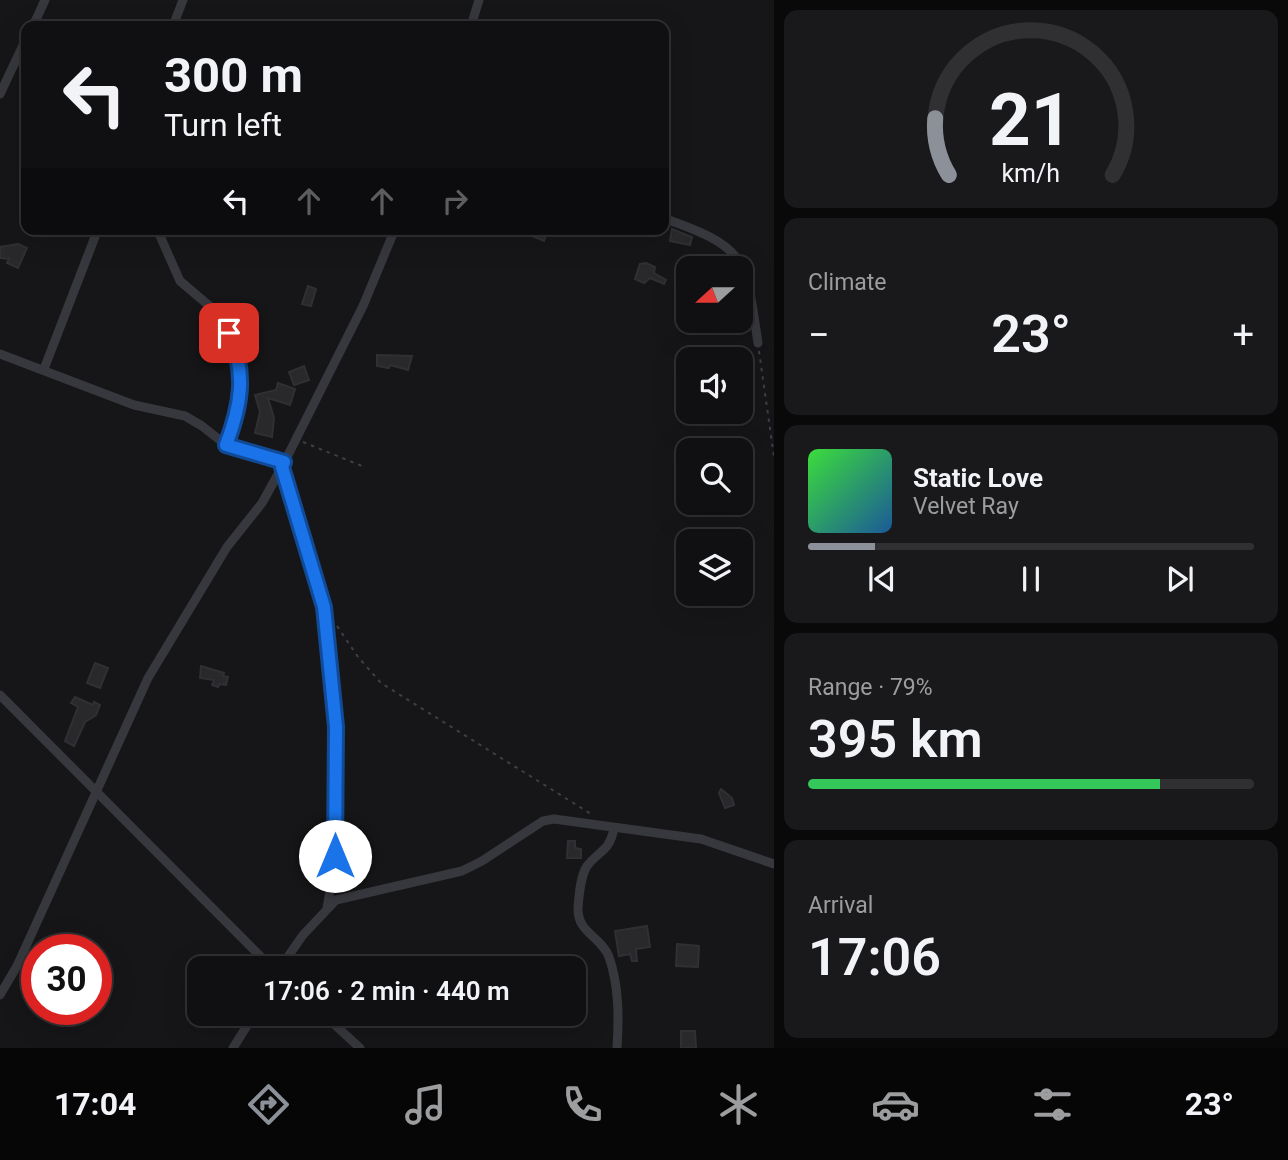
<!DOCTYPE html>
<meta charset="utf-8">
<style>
:root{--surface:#101012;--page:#19191b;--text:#f1f3f6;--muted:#9c9d9f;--line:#303032;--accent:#8c9099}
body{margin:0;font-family:Roboto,sans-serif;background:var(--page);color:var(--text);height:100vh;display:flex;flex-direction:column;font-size:26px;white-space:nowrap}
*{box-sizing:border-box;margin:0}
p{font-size:23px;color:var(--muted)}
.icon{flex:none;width:38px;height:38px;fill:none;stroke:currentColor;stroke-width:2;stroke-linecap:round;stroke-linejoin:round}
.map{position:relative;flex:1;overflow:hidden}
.details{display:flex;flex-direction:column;gap:10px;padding:10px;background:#09090a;width:514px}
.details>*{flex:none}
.banner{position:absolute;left:21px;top:21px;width:648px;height:214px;border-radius:14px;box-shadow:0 7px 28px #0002,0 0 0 2px var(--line);background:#101012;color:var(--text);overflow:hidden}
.needle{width:46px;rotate:249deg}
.buttons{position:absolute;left:676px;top:256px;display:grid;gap:14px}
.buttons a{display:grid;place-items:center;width:77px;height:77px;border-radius:14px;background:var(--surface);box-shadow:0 7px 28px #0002,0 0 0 2px var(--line);font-size:35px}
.speed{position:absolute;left:21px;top:934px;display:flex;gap:14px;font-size:35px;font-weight:700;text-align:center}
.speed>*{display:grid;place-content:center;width:91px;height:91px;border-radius:50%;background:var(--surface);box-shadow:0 7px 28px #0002,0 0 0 2px var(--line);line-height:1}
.speed .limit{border:10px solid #d22;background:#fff;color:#111}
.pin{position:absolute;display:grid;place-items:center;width:60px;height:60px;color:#fff;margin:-30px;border-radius:14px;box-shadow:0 4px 10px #0006}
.me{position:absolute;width:77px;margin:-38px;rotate:0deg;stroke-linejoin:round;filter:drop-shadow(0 0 5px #0008)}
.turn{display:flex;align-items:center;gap:24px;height:147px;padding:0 28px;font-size:32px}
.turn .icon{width:91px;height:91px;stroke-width:2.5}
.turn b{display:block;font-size:49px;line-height:60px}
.lanes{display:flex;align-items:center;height:66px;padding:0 28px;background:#0003;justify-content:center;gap:35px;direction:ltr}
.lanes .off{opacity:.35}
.big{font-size:52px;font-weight:600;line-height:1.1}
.details .tile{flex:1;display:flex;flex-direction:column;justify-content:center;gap:10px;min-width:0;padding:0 24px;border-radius:14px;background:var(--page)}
.details .dial{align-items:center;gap:0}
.dial svg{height:182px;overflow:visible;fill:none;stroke:var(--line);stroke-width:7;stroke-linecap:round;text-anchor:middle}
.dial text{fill:var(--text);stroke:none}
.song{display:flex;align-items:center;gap:21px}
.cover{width:84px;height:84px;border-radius:10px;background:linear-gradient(135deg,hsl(120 70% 55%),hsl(210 70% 35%))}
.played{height:7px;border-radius:4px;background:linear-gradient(90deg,var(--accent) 15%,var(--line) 15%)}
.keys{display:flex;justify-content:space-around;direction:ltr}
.heat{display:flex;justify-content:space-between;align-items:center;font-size:38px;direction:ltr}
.charge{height:10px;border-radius:5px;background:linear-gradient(90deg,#34c759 79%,var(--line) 0)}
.trip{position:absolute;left:187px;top:956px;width:399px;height:70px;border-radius:14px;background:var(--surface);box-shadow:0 7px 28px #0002,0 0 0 2px var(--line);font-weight:600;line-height:70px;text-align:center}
.dock{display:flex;height:112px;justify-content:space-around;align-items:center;background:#060607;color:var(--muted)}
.dock .icon{width:49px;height:49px}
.dock .active{color:var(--accent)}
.dock b{font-size:32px;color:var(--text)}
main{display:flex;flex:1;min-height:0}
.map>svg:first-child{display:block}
.building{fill:#29292c;stroke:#303034;stroke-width:2}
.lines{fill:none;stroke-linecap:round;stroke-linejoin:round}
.path{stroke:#3d3f44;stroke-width:2;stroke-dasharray:3.5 5;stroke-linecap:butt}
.street{stroke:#37383d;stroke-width:9}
.route-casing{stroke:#114b97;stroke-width:18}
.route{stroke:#1a73e8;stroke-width:12}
</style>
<main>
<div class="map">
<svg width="774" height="1048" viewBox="0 0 774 1048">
<rect width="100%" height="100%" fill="#161618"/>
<g class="building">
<path d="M515 229H544L547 231 544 241Z"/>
<path d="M672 229 692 237 690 245 670 241Z"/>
<path d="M18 244 27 248 18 268 7 263 9 259 0 258V247Z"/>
<path d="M646 263 655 267 654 273 666 280 664 284 650 278 644 283 635 279 640 264Z"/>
<path d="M308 286 316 289 311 306 302 304Z"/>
<path d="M377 355 412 356 408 370 390 365 389 368 377 366Z"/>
<path d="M304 366 309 380 294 385 289 372Z"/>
<path d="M278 383 295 389 290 405 268 398 274 418 272 437 255 433 260 412 255 395 276 390Z"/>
<path d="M95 663 108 668 100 688 87 683Z"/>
<path d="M201 666 224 673 223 676 228 677 226 685 220 684 218 687 212 685 214 680 200 678Z"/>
<path d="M75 697 93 705 94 702 100 705 96 715 85 722 74 746 65 741 78 707 71 703Z"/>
<path d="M721 789 732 798 734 805 725 808 719 793Z"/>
<path d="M568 841H575V848L581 849V858H567Z"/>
<path d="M647 926 650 947 636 949 637 961H632L630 954 619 956 615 931Z"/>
<path d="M677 944 699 946 698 967 676 966Z"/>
<path d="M492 1013V1018L466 1021 464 1014Z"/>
<path d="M681 1031H695L696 1048H681Z"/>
</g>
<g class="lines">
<g class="path">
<path d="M759 351 774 457"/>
<path d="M303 442 362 466"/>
<path d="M337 626 358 657 381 683 591 814"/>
</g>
<g class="street">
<path d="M33 26 45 0"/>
<path d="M173 26 183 0"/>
<path d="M471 26 479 0"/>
<path d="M0 94 26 39"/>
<path d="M663 218C749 248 745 258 758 343"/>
<path d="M157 229 180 281 213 309 238 352 240 401 226 445"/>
<path d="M0 354 134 405 185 416 202 426 226 445 284 462"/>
<path d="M44 369 98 229"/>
<path d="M282 467C296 513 313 558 324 605 337 665 335 730 335 791 334 831 335 868 327 908"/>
<path d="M0 695 272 968"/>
<path d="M614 828C609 853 600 849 587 866 580 877 579 896 578 908 577 933 602 937 609 957 619 986 619 1017 617 1048"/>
<path d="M280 968 303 935 336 900 462 871 482 861 543 821 554 819 701 839 774 864"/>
<path d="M0 995 17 966 148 678 227 547 262 503 282 467 363 306 395 229"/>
<path d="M322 1013 360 1048"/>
<path d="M233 1048 255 1013"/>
</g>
</g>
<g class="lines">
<defs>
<path id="route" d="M229 333C247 373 241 406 226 445L284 462 282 467 324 607 336 727 335 856"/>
</defs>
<use href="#route" class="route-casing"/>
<use href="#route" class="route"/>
</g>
</svg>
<div class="buttons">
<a><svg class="needle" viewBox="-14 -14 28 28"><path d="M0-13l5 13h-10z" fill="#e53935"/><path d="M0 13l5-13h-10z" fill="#9c9d9f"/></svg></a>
<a><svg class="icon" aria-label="sound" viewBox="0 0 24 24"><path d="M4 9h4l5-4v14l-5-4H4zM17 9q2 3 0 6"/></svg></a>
<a><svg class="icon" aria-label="search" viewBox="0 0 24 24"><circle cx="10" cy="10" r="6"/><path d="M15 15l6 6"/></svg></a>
<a><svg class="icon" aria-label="layers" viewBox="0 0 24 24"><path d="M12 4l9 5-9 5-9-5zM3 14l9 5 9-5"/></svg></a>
</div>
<div class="speed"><div class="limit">30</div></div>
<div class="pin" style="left:229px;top:333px;background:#d93025"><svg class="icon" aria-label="arrive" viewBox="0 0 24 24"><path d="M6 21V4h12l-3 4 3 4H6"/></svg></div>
<svg class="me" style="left:335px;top:856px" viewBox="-20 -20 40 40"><circle r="19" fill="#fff"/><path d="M0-13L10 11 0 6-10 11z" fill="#1a73e8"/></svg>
<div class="trip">17:06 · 2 min · 440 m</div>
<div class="banner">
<div class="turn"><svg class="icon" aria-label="left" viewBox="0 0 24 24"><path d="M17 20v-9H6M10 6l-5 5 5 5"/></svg><div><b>300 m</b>Turn left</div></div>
<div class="lanes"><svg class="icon" aria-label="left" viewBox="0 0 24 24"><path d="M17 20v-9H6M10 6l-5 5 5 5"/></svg><svg class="icon off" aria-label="ahead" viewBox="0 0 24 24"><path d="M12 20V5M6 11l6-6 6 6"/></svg><svg class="icon off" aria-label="ahead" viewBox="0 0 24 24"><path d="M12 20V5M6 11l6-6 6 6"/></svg><svg class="icon off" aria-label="right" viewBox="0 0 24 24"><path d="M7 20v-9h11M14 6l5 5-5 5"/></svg></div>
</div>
</div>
<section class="details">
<div class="tile dial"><svg viewBox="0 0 100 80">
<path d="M14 69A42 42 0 1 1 86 69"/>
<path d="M14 69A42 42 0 0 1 8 44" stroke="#8c9099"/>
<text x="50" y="56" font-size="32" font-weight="700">21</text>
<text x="50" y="72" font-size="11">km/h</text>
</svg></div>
<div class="tile"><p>Climate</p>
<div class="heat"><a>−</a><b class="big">23°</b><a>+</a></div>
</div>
<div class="tile">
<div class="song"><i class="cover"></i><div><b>Static Love</b><p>Velvet Ray</p></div></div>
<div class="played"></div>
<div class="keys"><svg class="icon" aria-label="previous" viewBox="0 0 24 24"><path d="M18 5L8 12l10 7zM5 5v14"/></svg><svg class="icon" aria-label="pause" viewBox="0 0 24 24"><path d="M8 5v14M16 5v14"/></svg><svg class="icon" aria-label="next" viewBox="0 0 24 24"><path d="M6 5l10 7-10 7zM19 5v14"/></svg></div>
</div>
<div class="tile"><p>Range · 79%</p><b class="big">395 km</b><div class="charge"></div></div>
<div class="tile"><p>Arrival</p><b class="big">17:06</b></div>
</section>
</main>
<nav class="dock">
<b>17:04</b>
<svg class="icon active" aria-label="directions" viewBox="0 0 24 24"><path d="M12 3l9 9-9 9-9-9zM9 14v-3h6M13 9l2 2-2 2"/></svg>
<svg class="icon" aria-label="music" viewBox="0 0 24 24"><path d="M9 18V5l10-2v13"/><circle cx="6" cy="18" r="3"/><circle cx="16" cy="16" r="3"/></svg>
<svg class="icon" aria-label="phone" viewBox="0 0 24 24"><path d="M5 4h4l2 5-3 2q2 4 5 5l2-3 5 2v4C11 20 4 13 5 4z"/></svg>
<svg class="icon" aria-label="climate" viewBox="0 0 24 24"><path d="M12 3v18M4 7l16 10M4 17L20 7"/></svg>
<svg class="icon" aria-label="car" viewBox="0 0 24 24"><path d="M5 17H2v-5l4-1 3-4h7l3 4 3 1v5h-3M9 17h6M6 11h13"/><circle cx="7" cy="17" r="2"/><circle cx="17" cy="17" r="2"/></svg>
<svg class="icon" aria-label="filters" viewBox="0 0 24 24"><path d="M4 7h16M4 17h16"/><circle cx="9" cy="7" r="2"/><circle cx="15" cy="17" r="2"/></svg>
<b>23°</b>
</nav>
